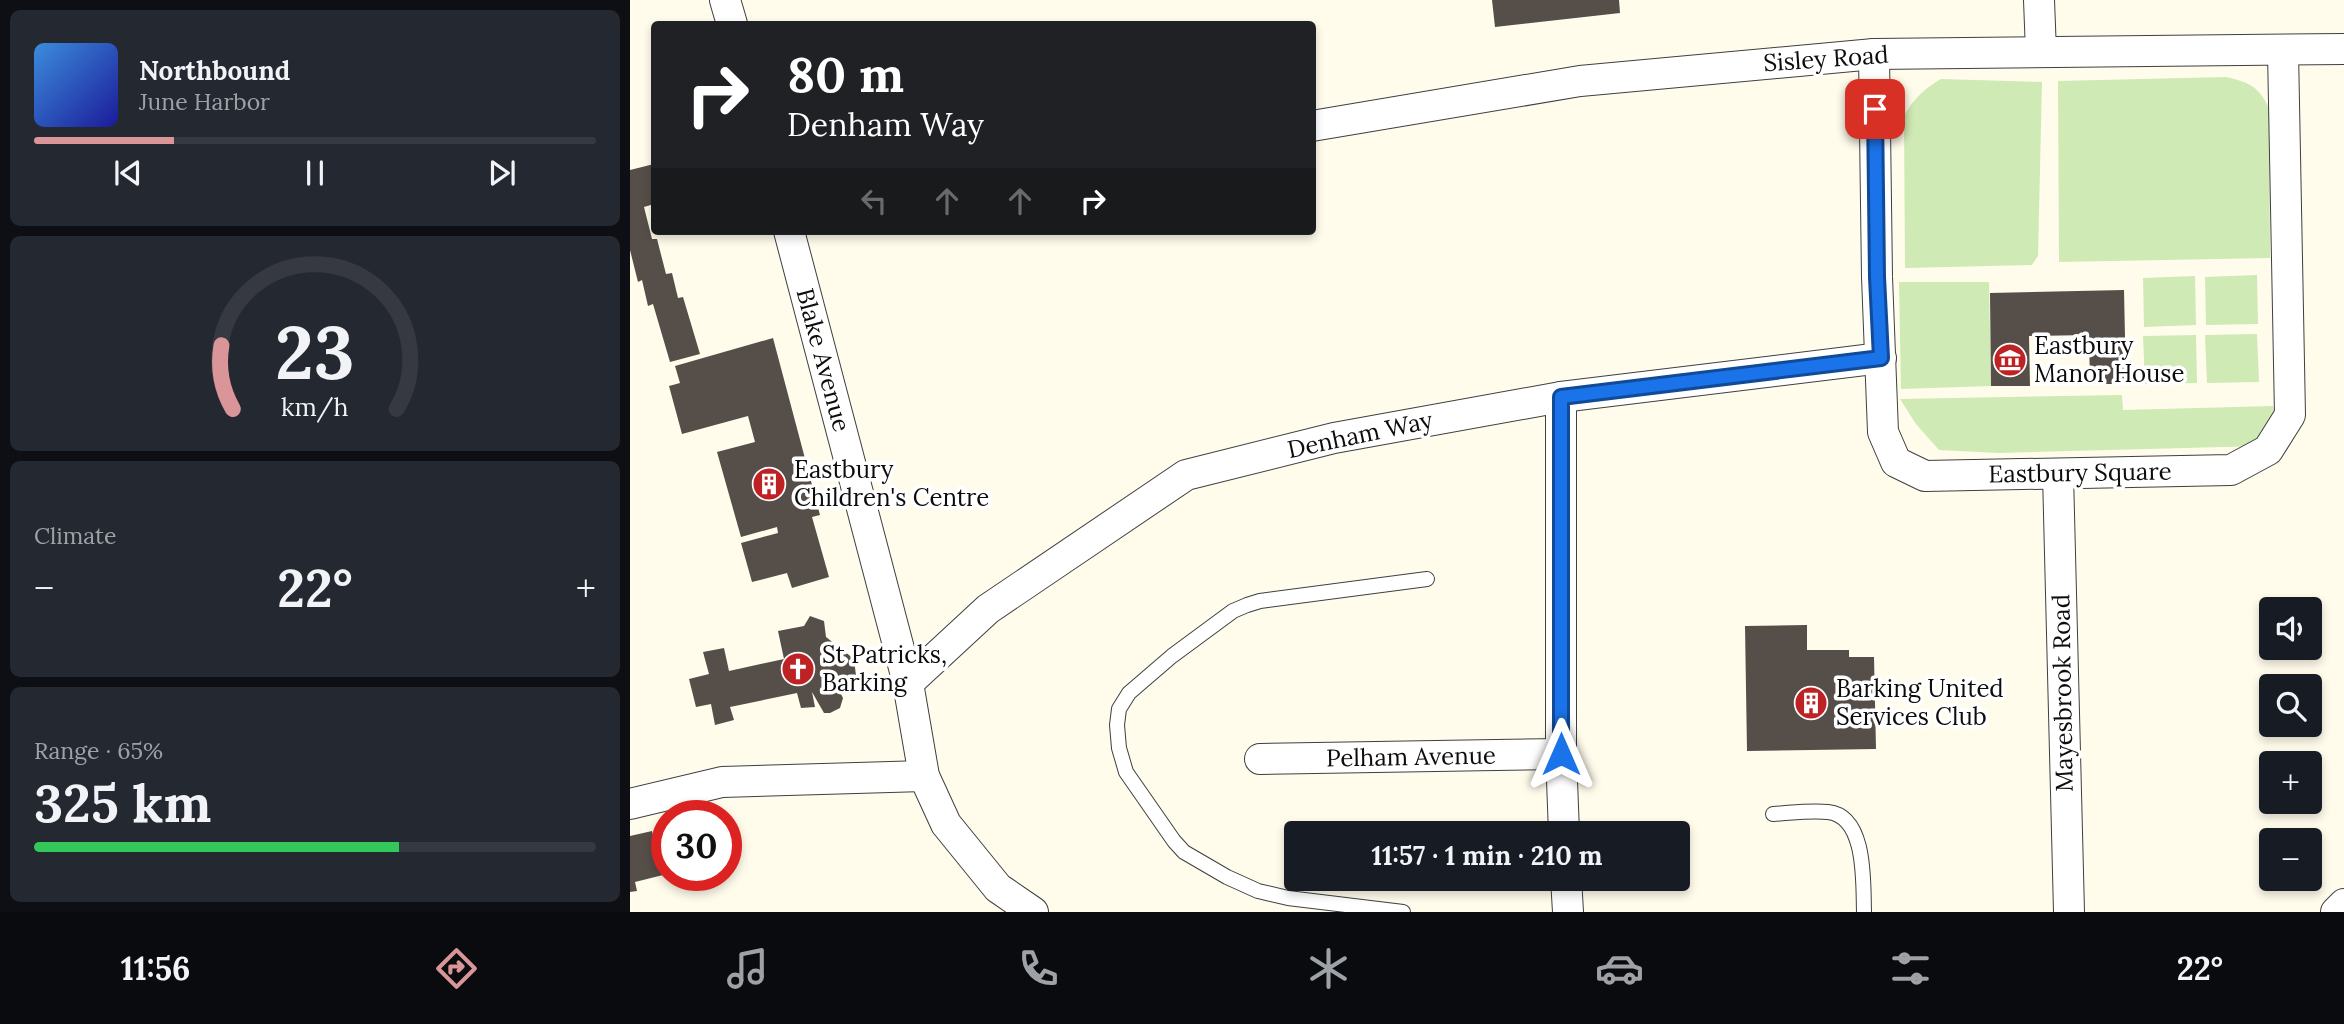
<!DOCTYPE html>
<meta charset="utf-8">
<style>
:root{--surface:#171b24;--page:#242831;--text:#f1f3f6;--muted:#9ea1a6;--line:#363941;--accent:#da9598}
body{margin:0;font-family:Lora,serif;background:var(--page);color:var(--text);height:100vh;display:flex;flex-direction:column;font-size:26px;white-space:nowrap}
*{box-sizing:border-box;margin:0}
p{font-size:23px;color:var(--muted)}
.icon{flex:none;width:38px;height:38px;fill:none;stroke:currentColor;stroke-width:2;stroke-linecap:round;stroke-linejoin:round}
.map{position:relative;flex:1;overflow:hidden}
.details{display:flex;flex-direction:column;gap:10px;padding:10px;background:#0d0f14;width:630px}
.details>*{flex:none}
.top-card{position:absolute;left:21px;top:21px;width:665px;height:214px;border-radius:7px;box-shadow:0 4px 10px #0003;background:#202124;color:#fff;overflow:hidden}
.controls{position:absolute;left:1629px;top:597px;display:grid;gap:14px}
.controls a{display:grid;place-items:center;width:63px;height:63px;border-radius:7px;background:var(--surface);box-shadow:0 4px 10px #0003;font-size:35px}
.speed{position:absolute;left:21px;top:800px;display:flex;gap:14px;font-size:35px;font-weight:700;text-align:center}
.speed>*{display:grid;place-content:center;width:91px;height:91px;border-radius:50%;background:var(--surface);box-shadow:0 4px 10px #0003;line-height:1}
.speed .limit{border:10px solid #d22;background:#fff;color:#111}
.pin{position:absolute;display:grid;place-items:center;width:60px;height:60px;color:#fff;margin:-30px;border-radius:14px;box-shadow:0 4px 10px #0006}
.me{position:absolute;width:77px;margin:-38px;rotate:0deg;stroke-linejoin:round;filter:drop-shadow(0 0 5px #0008)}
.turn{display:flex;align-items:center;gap:24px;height:147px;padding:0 21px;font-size:32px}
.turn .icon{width:91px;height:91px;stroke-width:2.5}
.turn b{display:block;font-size:49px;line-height:60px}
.lanes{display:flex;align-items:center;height:66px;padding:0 21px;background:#0003;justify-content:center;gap:35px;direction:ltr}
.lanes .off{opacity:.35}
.big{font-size:52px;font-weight:800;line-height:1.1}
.details .widget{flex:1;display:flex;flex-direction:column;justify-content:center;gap:10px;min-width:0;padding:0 24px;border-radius:10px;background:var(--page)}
.details .dial{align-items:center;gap:0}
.dial svg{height:182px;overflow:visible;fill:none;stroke:var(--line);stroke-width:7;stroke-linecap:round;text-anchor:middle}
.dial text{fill:var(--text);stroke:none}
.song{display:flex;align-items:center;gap:21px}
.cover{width:84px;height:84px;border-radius:10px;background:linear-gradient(135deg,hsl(210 70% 55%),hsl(240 70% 35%))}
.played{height:7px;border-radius:4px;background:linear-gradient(90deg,var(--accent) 25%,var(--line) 25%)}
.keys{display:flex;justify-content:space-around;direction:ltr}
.heat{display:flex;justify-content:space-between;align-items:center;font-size:38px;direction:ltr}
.charge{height:10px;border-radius:5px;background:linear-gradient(90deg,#34c759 65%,var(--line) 0)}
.trip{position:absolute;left:654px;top:821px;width:406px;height:70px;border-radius:7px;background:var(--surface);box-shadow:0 4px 10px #0003;font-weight:800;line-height:70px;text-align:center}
.tab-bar{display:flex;height:112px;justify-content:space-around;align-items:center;background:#090b0e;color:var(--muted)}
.tab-bar .icon{width:49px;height:49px}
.tab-bar .active{color:var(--accent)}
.tab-bar b{font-size:32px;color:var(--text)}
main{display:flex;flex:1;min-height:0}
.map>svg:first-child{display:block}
.green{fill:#cfeab5}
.building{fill:#554e49}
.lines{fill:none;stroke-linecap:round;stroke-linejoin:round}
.lane-casing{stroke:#3f3f3f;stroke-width:16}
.street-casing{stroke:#3f3f3f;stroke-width:32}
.lane{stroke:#fff;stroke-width:14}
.street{stroke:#fff;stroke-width:30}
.route-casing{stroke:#114b97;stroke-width:18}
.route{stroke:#1a73e8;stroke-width:12}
.labels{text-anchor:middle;stroke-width:7;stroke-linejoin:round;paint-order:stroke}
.street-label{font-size:24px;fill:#0c0c0c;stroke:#fff}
.poi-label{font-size:24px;fill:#0c0c0c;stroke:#fff;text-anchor:start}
</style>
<main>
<section class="details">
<div class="widget">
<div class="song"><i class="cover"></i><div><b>Northbound</b><p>June Harbor</p></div></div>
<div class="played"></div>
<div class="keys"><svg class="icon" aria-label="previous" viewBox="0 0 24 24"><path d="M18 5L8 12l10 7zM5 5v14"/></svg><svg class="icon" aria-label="pause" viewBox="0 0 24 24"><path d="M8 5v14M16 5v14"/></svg><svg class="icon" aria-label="next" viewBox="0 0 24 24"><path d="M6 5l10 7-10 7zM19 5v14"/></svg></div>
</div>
<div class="widget dial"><svg viewBox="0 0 100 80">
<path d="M14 69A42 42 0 1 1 86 69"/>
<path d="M14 69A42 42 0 0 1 9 41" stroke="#da9598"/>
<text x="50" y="56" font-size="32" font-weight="700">23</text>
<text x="50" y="72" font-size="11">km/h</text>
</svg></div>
<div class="widget"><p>Climate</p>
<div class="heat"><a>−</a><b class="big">22°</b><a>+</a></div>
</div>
<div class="widget"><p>Range · 65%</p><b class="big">325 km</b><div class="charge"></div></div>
</section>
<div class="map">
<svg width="1714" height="912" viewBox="0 0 1714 912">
<rect width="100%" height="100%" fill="#fffcec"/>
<g class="green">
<path d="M1596 77C1620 83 1627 85 1639 108L1640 258 1429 262 1428 81Z"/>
<path d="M1311 79 1412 82 1408 256 1402 265 1275 268 1274 116C1283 99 1295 88 1311 79Z"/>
<path d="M1627 275 1628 324 1576 325 1575 277Z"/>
<path d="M1565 276 1566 325 1514 327 1513 278Z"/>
<path d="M1269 282H1359L1361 386 1271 389Z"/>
<path d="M1627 334 1629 382 1577 383 1575 335Z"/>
<path d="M1566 335 1567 383 1515 384 1513 336Z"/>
<path d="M1492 395 1493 410 1643 406 1646 426 1632 446 1369 453 1309 450 1286 424 1270 399Z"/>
</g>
<g class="building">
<path d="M862 0H989L990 13 865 27Z"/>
<path d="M24 164V204L14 207 22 239H27L36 274 42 273 48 298 53 297 70 354 40 362 23 304 18 306 12 280 8 282 0 250V170Z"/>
<path d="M1494 290 1496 384H1460L1459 335 1399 336 1400 386H1361L1360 293Z"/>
<path d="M143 338 190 515 182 517 199 577 162 588 157 573 122 582 111 543 148 533 147 527 111 537 87 452 125 442 118 416 52 434 39 386 50 383 45 366Z"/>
<path d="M180 616 194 621 196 637 224 659 226 676 219 684H206L213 698 210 708 200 713H194L182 692 185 707 171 708 167 693 100 707 104 720 85 725 81 704 66 707 59 679 79 674 73 652 94 648 99 671 154 659 148 631 174 626Z"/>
<path d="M1177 625V650H1219V657H1244L1246 749 1117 751 1115 626Z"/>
<path d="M22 831 24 840 37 837V874L5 882 7 891 0 892V836Z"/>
</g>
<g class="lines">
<defs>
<g id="lane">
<path d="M1143 814C1161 813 1180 810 1198 812 1237 816 1233 884 1234 912"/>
<path d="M773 912 658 898 628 891 597 877 554 852 544 841 496 772 489 748 487 725 489 709 499 693 542 656 603 611 617 605 630 601 797 579"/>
</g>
<g id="street">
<path d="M95 0 102 24"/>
<path d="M1409 0 1411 52"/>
<path d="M1244 54 1247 277 1253 432 1266 462 1295 476 1601 470 1638 450 1660 415 1653 51"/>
<path d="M682 126 950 81 1244 54 1714 49"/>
<path d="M159 231 278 683 294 776 316 824 368 888 403 912"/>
<path d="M931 397V754L934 833"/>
<path d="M1428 474 1439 912"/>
<path d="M278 683 358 609 556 475 704 438 931 397 1251 358"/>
<path d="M630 759 931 754"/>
<path d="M0 804 92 782 294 776"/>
<path d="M936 878 938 912"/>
<path d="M1706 912 1714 904"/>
</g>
</defs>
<use href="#lane" class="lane-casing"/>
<use href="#street" class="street-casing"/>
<use href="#lane" class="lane"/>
<use href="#street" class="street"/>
</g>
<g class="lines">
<defs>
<path id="route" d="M931 754V397L1251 358 1247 277 1245 109"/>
</defs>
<use href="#route" class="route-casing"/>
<use href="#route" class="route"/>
</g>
<defs>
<symbol id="museum-disc" viewBox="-11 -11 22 22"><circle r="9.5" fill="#bf2225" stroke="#fff"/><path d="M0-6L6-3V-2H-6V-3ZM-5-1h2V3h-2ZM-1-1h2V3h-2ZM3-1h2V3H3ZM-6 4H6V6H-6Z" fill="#fff"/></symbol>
<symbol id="building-disc" viewBox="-11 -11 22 22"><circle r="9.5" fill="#bf2225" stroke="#fff"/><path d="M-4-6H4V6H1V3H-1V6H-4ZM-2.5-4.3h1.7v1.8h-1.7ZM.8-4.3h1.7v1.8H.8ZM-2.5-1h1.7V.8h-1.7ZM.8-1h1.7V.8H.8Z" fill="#fff"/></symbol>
<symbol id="church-disc" viewBox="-11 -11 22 22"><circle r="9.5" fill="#bf2225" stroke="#fff"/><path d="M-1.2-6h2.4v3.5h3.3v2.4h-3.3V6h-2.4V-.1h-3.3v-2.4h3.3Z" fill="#fff"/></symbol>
</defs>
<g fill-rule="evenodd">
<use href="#museum-disc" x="1361" y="341" width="38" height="38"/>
<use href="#building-disc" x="120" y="465" width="38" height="38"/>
<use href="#church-disc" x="149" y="650" width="38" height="38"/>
<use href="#building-disc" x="1162" y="684" width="38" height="38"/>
</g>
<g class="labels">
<g class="street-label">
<text transform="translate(1196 59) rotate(-4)" y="8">Sisley Road</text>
<text transform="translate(193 360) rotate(75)" y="8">Blake Avenue</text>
<text transform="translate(730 435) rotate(-12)" y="8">Denham Way</text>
<text transform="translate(1450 473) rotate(-1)" y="8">Eastbury Square</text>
<text transform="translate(1433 693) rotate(-91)" y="8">Mayesbrook Road</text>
<text transform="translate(781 757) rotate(-1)" y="8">Pelham Avenue</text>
</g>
<g class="poi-label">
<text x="1404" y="354">Eastbury<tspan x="1404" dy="28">Manor House</tspan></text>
<text x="164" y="478">Eastbury<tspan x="164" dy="28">Children's Centre</tspan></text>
<text x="192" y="663">St Patricks,<tspan x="192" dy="28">Barking</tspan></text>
<text x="1206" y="697">Barking United<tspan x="1206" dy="28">Services Club</tspan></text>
</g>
</g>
</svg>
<div class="controls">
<a><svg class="icon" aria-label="sound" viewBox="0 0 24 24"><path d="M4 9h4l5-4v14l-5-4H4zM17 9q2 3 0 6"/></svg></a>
<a><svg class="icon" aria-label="search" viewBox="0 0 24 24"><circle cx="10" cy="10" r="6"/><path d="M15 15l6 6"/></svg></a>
<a>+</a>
<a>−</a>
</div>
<div class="speed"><div class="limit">30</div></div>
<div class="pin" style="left:1245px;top:109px;background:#d93025"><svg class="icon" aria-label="arrive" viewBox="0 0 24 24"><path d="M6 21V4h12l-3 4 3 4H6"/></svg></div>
<svg class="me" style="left:931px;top:754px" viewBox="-20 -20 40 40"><path d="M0-17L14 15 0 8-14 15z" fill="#1a73e8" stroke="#fff" stroke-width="4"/></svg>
<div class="trip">11:57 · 1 min · 210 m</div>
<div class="top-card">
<div class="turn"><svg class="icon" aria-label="right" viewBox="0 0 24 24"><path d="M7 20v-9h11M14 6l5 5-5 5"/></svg><div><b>80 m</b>Denham Way</div></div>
<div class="lanes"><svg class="icon off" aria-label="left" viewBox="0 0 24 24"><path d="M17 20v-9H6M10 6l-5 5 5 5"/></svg><svg class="icon off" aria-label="ahead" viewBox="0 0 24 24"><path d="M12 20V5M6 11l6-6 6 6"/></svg><svg class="icon off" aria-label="ahead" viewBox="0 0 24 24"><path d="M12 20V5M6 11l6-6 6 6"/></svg><svg class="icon" aria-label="right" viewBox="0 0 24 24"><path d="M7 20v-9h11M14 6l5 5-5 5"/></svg></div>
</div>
</div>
</main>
<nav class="tab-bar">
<b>11:56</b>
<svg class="icon active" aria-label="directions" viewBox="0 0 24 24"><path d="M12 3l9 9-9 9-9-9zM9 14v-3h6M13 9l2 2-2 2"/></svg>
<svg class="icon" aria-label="music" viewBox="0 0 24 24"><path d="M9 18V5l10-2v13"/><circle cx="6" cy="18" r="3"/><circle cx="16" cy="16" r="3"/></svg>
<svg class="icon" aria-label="phone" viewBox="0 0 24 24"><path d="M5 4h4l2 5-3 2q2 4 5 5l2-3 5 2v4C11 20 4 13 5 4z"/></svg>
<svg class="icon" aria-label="climate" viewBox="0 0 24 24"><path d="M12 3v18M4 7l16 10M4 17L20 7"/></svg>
<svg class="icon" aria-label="car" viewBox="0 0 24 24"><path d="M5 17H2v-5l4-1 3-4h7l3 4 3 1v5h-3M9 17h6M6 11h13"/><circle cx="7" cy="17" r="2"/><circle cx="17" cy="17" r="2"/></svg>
<svg class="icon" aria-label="filters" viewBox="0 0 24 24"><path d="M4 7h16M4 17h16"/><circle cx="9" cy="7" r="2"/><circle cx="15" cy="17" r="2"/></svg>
<b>22°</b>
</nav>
